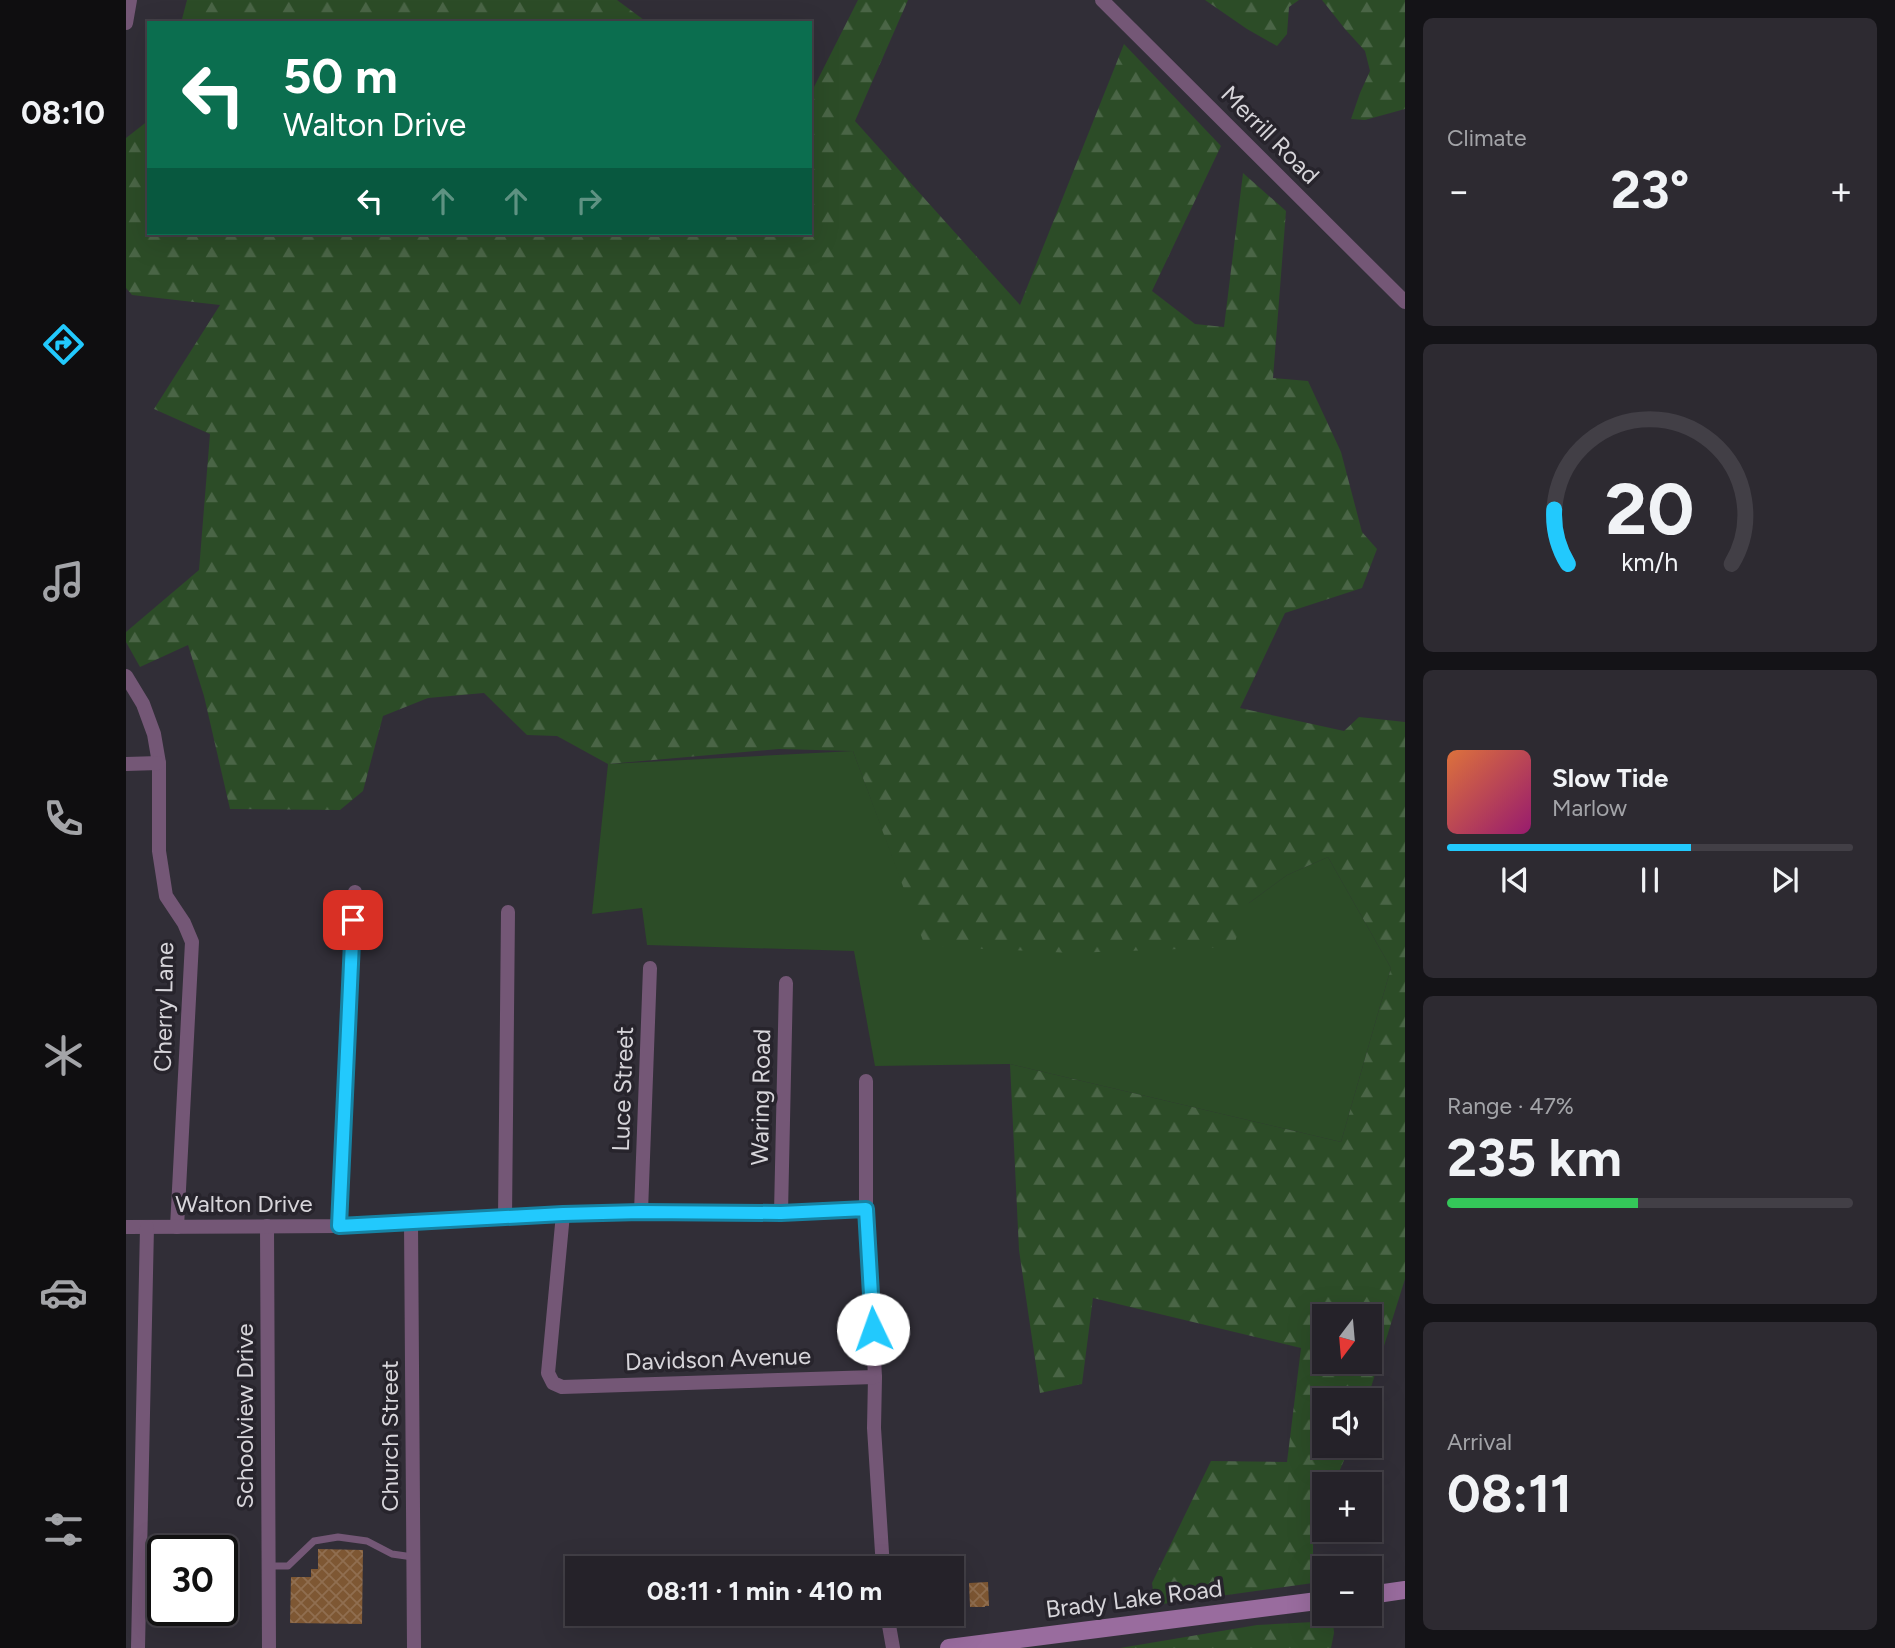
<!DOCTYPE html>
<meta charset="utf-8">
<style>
:root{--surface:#252229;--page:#2d2a31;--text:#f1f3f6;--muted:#a3a4a8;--line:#423f46;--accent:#22c9fd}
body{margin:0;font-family:Figtree,sans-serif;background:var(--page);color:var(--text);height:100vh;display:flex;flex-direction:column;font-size:26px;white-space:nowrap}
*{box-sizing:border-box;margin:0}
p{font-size:23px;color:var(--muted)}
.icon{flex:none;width:38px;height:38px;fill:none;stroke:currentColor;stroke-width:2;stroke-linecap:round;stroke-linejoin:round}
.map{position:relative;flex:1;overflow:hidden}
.drawer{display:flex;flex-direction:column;gap:18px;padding:18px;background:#141317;width:490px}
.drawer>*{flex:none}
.hud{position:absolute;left:21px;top:21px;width:665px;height:214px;border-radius:0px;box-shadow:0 7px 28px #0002,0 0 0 2px var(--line);background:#0b6e4f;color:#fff;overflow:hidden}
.needle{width:46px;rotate:196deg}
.buttons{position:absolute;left:1186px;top:1304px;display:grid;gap:14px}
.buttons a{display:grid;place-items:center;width:70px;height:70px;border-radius:0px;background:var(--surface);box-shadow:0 7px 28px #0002,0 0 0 2px var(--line);font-size:35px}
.speed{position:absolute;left:21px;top:1535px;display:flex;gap:14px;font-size:35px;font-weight:700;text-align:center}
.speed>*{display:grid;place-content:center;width:91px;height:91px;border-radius:50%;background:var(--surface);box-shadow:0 7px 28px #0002,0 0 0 2px var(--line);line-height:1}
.speed .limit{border:4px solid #111;border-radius:10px;background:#fff;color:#111}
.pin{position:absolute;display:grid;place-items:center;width:60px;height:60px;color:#fff;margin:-30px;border-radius:14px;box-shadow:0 4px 10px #0006}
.me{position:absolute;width:77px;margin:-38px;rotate:357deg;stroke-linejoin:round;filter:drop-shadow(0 0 5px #0008)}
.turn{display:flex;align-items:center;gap:24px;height:147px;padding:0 21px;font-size:32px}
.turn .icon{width:91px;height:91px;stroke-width:2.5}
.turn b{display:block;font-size:49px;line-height:60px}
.lanes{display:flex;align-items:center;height:66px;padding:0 21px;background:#0003;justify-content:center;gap:35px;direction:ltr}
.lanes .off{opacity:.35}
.big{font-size:52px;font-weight:700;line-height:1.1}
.drawer .widget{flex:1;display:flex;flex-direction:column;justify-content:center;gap:10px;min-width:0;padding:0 24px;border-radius:10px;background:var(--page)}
.drawer .dial{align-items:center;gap:0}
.dial svg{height:182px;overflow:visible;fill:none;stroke:var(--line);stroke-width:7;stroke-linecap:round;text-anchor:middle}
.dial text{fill:var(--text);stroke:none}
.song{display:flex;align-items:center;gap:21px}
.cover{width:84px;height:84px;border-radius:10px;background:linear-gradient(135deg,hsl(20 70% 55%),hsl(320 70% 35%))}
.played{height:7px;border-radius:4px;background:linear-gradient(90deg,var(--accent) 60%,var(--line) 60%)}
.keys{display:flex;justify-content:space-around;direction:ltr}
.heat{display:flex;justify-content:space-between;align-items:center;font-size:38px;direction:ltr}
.charge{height:10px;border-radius:5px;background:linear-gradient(90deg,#34c759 47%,var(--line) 0)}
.trip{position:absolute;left:439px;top:1556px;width:399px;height:70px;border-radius:0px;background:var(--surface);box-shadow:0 7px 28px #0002,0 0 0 2px var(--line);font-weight:700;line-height:70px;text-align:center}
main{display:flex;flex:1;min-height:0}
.menu{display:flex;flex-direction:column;width:126px;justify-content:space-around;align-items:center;background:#0f0e10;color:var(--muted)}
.menu .icon{width:49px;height:49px}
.menu .on{color:var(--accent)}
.menu b{font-size:32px;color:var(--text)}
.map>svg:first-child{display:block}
.green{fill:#2c4c27}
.forest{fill:url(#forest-firs);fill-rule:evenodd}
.building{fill:url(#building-cross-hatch)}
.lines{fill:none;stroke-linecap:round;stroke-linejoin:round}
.lane{stroke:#745776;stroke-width:7}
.street{stroke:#745776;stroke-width:14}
.secondary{stroke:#996c9e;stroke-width:18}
.route-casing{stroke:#1683a4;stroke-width:18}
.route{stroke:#22c9fd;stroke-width:12}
.labels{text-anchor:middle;stroke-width:7;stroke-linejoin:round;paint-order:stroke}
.street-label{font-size:24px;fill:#d7d5da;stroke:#27242c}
</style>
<main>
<nav class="menu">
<b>08:10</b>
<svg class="icon on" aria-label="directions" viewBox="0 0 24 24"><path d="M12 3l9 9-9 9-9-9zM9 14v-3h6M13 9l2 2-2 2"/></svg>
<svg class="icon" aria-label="music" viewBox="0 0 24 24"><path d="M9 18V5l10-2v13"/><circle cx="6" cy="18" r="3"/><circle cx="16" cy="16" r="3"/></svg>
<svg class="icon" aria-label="phone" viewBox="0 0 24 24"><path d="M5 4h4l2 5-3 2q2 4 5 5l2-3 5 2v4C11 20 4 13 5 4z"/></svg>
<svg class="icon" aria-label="climate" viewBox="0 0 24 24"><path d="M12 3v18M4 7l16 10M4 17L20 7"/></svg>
<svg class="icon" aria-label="car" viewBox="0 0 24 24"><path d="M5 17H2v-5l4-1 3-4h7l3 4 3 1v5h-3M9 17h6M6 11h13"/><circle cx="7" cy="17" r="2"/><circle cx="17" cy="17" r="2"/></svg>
<svg class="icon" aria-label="filters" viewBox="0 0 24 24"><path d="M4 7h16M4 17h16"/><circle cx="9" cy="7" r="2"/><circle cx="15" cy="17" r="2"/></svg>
</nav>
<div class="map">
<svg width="1279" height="1648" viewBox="0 0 1279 1648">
<defs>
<pattern id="forest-firs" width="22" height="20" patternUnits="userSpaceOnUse" patternTransform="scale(1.75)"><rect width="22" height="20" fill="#2c4c27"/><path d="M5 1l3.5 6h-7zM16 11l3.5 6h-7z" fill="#4a6546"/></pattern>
<pattern id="building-cross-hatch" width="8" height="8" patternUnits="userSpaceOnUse" patternTransform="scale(1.75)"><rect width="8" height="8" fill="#7e5733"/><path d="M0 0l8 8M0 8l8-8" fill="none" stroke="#906e50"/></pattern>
</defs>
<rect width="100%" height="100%" fill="#312e37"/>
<path class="green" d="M727 751 800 946 1123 903 1161 875 1202 857 1265 968 1215 1142 884 1064 749 1066 728 951 521 945 516 908 466 914 482 764Z"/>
<g class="forest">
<path d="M61 0H491L522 23H55Z"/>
<path d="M732 0H782L729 121 894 305 998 44 1095 146 1026 291 1069 324 1098 327 1117 173 1160 211 1147 378 1182 381 1215 452 1236 532 1251 549 1236 588 1159 613 1114 708 1218 731 1233 717 1279 722V1279L1241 1400H1199V1446H1224L1208 1484H1199V1507L1187 1536V1583L1029 1605 1026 1583 1085 1461 1161 1462 1175 1348 967 1298 956 1384 914 1393 893 1250 884 1064 1215 1142 1265 968 1202 857 1161 875 1123 903 1107 947 946 953 799 946 727 751 653 749 482 764 431 736 401 735 358 693 302 698 257 716 237 791 214 810 104 809 78 696 62 645 14 667 0 642V632L73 570 84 434 28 409 94 305 6 295 0 288V138L23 120V233H684V89L688 87ZM1244 1316V1362H1199V1316Z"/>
<path d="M1079 0H1173L1163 7 1161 34 1151 46 1121 29Z"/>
<path d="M1196 0H1279V109L1239 120 1225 119 1234 93 1244 71 1239 51 1219 29Z"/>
<path d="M1207 1621 1208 1633 1205 1648H994L1131 1625Z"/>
</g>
<g class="building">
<path d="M192 1549 237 1550 236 1624 164 1623 165 1577H185V1569H192Z"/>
<path d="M862 1582 863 1606H859V1607H844L843 1583Z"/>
</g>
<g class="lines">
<path class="lane" d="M142 1566H162L188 1541 212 1537 241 1541 266 1554 287 1557"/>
<g class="street">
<path d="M976 0 1279 302"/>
<path d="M0 23 4 0"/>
<path d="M0 676 17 704 28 734 33 763V851L40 896 58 923 66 942 51 1227"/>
<path d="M0 764 33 763"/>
<path d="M740 1081V1209L749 1377 748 1428 757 1568"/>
<path d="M515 1212 524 968"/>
<path d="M655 1213 660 983"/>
<path d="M437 1214 422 1373 427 1383 436 1387 749 1377"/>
<path d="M379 1218 382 912"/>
<path d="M285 1223 288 1648"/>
<path d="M141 1226 143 1648"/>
<path d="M213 1226 229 892"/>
<path d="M0 1227 213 1226 437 1214 655 1213 740 1209"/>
<path d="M761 1614 767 1648"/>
<path d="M12 1648 21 1227"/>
</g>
<g class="secondary">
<path d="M1244 1595 1279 1590"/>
<path d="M823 1648 1199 1600"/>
</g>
</g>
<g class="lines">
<defs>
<path id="route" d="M227 920 213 1226 437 1214 515 1212 655 1213 740 1209 747 1329"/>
</defs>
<use href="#route" class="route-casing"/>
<use href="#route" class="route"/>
</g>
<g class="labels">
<g class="street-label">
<text transform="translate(1144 135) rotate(45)" y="8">Merrill Road</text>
<text transform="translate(38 1007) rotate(-89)" y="8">Cherry Lane</text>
<text transform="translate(497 1089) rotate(-88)" y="8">Luce Street</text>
<text transform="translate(635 1097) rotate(-89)" y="8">Waring Road</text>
<text x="118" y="1212">Walton Drive</text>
<text transform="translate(592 1359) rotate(-2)" y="8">Davidson Avenue</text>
<text transform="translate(119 1416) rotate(-90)" y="8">Schoolview Drive</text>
<text transform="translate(264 1436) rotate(-90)" y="8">Church Street</text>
<text transform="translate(1008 1599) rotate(-7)" y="8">Brady Lake Road</text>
</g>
</g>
</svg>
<div class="buttons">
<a><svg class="needle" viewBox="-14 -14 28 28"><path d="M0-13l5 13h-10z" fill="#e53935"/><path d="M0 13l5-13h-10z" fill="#a3a4a8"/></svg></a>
<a><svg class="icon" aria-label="sound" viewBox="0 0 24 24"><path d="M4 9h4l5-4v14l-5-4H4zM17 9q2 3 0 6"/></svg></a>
<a>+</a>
<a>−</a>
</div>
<div class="speed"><div class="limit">30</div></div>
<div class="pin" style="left:227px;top:920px;background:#d93025"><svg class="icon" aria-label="arrive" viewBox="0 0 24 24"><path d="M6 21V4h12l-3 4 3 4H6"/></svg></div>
<svg class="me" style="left:747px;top:1329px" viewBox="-20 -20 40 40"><circle r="19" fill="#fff"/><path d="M0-13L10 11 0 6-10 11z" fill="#22c9fd"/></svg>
<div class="trip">08:11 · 1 min · 410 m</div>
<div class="hud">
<div class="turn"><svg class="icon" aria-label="left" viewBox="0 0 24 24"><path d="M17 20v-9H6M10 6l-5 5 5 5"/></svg><div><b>50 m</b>Walton Drive</div></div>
<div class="lanes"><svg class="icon" aria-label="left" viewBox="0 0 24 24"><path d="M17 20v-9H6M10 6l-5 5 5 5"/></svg><svg class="icon off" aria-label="ahead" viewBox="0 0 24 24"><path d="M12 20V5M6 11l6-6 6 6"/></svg><svg class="icon off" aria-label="ahead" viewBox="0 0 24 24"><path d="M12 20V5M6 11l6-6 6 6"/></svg><svg class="icon off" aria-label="right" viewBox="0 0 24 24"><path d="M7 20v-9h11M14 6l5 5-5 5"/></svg></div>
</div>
</div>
<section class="drawer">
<div class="widget"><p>Climate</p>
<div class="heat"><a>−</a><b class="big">23°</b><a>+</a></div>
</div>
<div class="widget dial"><svg viewBox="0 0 100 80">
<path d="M14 69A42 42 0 1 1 86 69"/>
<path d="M14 69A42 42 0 0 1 8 45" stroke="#22c9fd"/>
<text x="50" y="56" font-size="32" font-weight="700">20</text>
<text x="50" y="72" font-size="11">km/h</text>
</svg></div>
<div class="widget">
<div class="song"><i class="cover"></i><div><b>Slow Tide</b><p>Marlow</p></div></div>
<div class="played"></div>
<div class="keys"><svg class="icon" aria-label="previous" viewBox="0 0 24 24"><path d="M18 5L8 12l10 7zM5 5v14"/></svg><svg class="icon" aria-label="pause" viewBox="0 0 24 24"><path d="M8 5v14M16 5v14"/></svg><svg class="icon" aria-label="next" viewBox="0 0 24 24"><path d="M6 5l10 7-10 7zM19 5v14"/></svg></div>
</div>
<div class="widget"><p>Range · 47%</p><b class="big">235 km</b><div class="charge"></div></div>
<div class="widget"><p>Arrival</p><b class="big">08:11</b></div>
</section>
</main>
